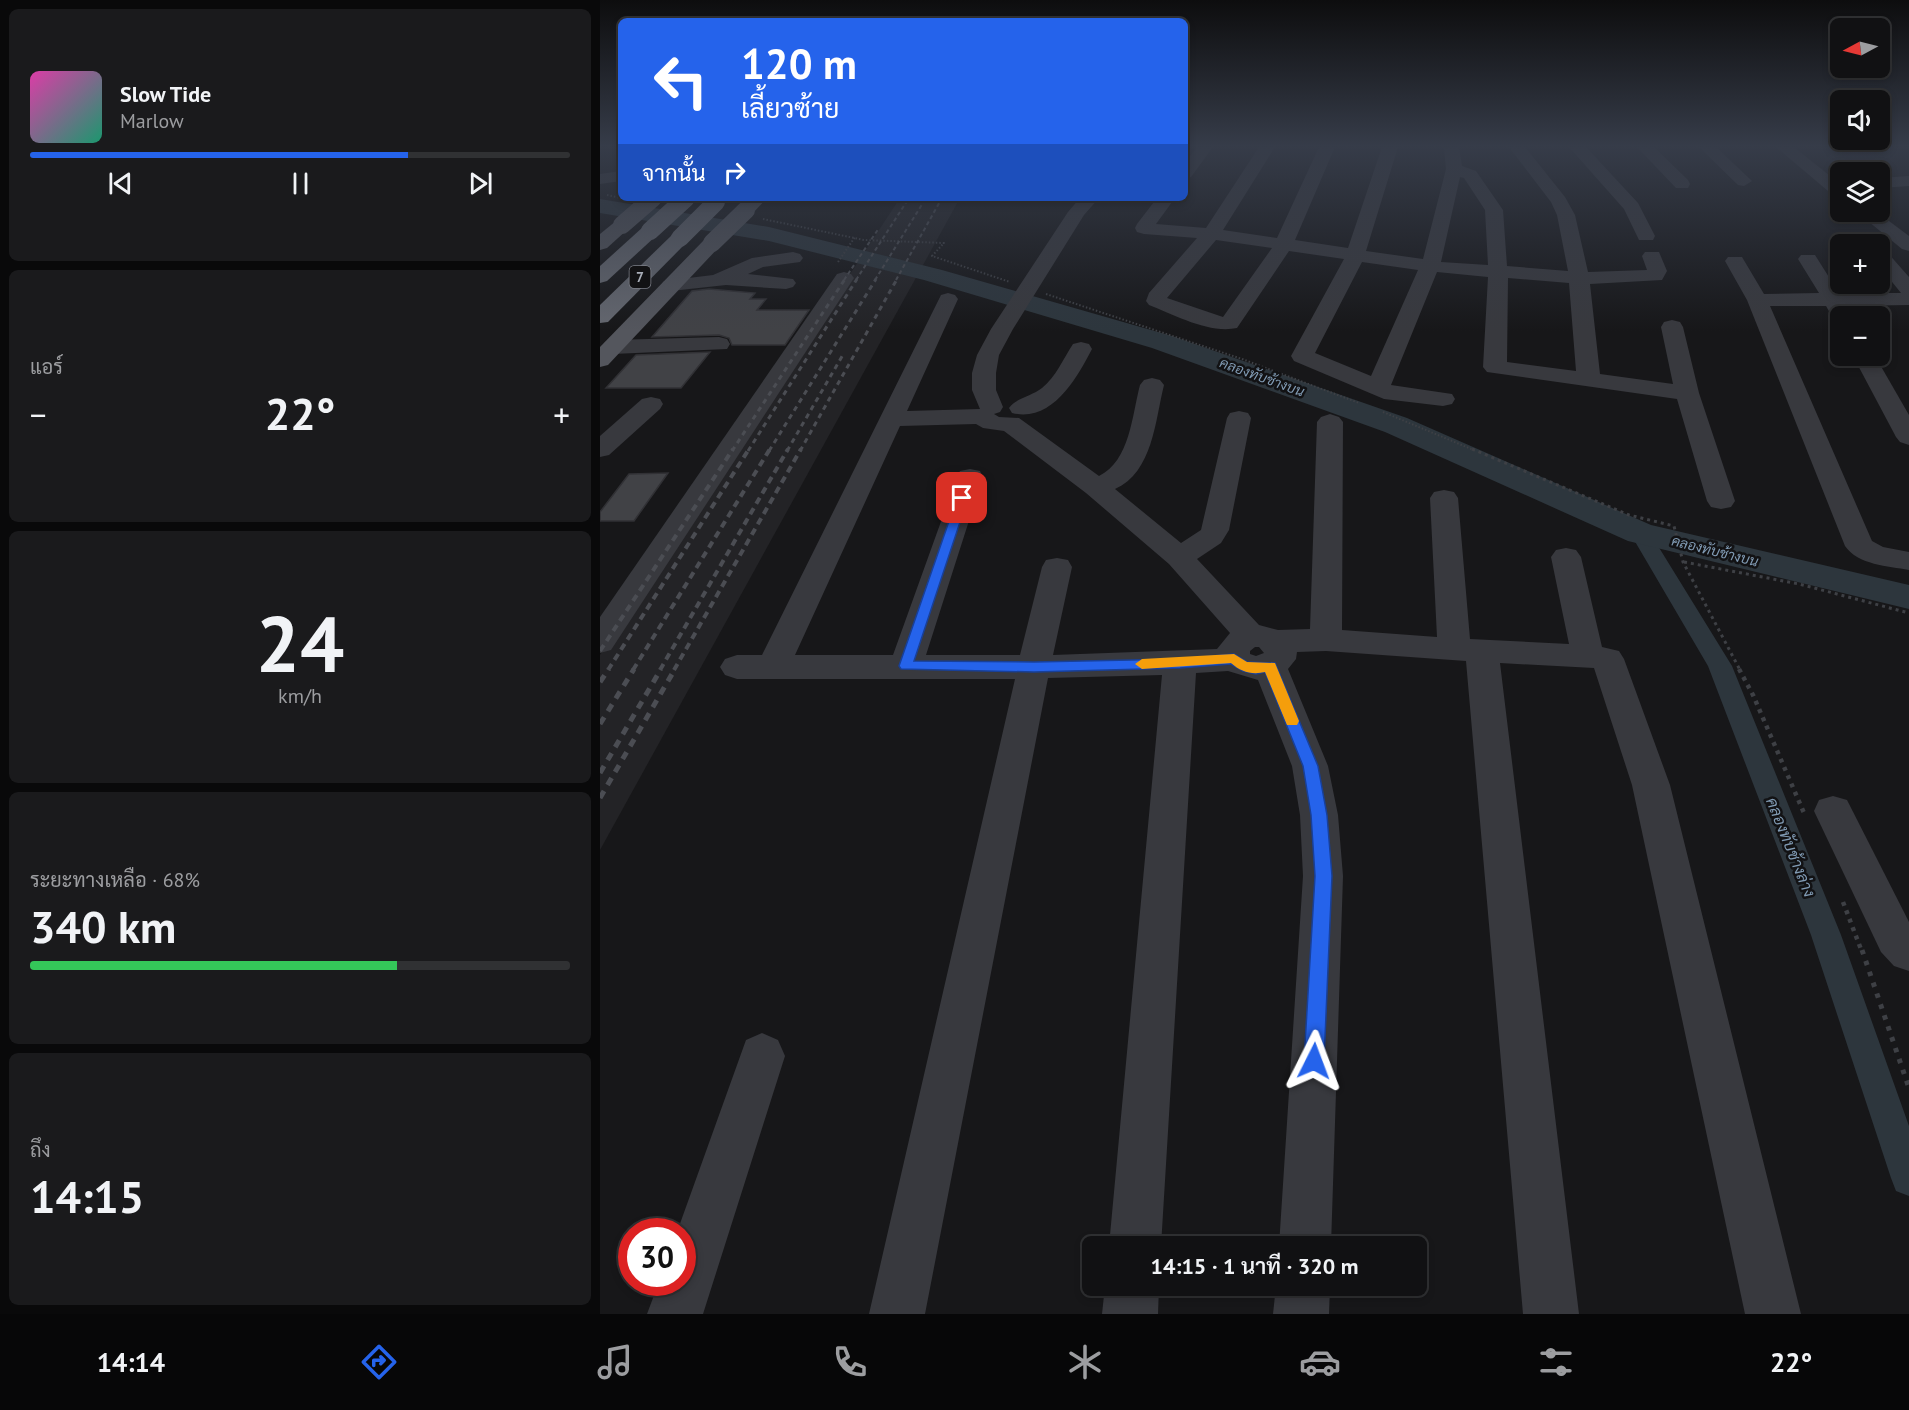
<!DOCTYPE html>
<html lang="th">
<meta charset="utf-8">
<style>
:root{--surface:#111113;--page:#1a1a1c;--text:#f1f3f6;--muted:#9c9da0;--line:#303133;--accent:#2563eb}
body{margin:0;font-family:"PT Sans",Sarabun,sans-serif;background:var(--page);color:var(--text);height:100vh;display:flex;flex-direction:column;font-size:22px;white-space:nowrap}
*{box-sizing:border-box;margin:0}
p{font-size:20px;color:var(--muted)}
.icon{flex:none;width:33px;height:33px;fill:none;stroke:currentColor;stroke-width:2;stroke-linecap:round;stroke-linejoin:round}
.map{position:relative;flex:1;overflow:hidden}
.panel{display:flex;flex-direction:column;gap:9px;padding:9px;background:#09090a;width:600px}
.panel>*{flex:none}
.hud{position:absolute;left:18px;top:18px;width:570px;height:183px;border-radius:9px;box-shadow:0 3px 9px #0003,0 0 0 2px var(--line);background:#2563eb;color:#fff;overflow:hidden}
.needle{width:39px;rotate:263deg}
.buttons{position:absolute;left:1230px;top:18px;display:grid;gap:12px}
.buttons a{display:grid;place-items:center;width:60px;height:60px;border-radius:9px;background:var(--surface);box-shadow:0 3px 9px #0003,0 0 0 2px var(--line);font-size:30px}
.speed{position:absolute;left:18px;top:1218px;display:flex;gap:12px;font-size:30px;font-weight:700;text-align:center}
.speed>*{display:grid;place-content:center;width:78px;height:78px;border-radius:50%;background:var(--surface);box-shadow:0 3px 9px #0003,0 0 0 2px var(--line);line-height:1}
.speed .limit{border:9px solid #d22;background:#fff;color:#111}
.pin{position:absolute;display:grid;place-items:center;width:51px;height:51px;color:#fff;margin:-26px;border-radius:12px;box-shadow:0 3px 9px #0006}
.me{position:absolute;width:66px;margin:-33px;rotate:3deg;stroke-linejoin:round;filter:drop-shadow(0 0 4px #0008)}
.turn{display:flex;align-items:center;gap:21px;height:126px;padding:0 24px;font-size:27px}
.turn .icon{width:78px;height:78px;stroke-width:2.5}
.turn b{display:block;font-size:42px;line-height:51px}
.then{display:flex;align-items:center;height:57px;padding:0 24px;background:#0003;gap:12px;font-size:22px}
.big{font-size:45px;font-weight:600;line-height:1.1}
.panel .card{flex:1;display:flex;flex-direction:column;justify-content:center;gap:9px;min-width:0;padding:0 21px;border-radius:9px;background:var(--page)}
.panel .dial{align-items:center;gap:0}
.dial b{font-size:78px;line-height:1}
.song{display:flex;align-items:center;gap:18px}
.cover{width:72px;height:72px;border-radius:9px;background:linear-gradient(135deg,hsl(320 70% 55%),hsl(160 70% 35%))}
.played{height:6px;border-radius:3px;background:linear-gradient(90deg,var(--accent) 70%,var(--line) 70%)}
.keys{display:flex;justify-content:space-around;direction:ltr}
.heat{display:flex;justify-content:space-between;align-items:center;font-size:33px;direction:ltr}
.charge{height:9px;border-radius:4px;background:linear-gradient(90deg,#34c759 68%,var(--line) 0)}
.trip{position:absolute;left:482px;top:1236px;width:345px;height:60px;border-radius:9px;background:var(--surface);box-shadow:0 3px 9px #0003,0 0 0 2px var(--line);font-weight:600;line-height:60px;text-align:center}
.tabs{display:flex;height:96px;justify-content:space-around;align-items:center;background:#070708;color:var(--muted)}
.tabs .icon{width:42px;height:42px}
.tabs .selected{color:var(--accent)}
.tabs b{font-size:27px;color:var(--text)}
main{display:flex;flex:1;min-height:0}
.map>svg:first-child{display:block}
.built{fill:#232326}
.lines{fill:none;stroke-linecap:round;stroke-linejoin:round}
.canal{fill:#2d363d;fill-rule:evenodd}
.river{fill:#2d363d;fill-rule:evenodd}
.building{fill:#414246;stroke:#313135;stroke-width:1.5}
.path-far3{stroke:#3e4045;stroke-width:2;stroke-dasharray:1.5 2;stroke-linecap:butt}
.path-far2{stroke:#3e4045;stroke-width:3;stroke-dasharray:3 4;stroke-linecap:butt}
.path-far1{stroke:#3e4045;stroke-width:4.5;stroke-dasharray:4 5;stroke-linecap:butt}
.path{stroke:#3e4045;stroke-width:5;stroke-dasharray:4.5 7;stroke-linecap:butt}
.minor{fill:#38393e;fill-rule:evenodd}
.major{fill:#54565d;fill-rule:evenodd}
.highway{fill:#64676f;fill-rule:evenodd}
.rail-far3{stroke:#4b4d53;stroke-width:2;stroke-dasharray:4 3;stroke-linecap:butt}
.rail-far2{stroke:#4b4d53;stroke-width:3;stroke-dasharray:5 4.5;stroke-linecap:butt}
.rail-far1{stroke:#4b4d53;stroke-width:4;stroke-dasharray:7 5;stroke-linecap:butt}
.rail{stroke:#4b4d53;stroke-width:5;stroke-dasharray:8 7;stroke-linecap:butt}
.major-bridge{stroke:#54565d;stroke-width:18}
.highway-bridge{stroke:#64676f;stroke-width:18}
.route{fill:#2563eb;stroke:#184099;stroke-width:1.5}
.slow{fill:#f59e0b}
.labels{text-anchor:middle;stroke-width:5;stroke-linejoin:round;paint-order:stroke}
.shield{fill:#121214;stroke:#7c7f88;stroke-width:1.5}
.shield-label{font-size:14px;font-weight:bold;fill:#a9aeb9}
.far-water-label{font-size:14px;font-style:italic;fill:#819bb4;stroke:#121214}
.water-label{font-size:16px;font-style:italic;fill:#819bb4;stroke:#121214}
</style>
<main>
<section class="panel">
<div class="card">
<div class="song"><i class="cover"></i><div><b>Slow Tide</b><p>Marlow</p></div></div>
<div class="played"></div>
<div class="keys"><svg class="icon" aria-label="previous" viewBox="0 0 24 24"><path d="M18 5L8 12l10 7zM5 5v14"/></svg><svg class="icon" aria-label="pause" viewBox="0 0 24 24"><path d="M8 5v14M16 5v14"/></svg><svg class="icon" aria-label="next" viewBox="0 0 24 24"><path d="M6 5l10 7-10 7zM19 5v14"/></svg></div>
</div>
<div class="card"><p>แอร์</p>
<div class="heat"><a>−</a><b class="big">22°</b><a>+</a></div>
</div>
<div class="card dial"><b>24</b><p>km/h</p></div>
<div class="card"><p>ระยะทางเหลือ · 68%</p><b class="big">340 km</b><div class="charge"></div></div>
<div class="card"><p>ถึง</p><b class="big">14:15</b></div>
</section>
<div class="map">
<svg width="1309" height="1314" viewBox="0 0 1309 1314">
<rect width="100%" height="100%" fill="#171719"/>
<path class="built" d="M300 198H360L0 850V655Z"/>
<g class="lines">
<path class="canal" d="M1040 527 1047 529 1050 533 1132 666 1241 935 1309 1126V1196L1296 1191 1291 1178 1211 935 1108 666 1030 533 1033 529Z"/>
<path class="river" d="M0 199 169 227 342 270 572 336 807 418 1051 525 1309 585V609L1028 541 785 432 552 348 324 280 169 241 0 213Z"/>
</g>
<g class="building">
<path d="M109 289 155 293 150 299H166L157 310H209L185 345H132L129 338 119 335 52 337 92 291Z"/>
<path d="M110 352 81 388H6L36 355Z"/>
<path d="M68 473 34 521H0V512L29 474Z"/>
</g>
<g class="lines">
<g class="path-far3">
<path d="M7 195 21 198"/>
<path d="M163 219 264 240 344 243 332 256 410 282"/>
<path d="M238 262 255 237"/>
<path d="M446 294 642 359 759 403"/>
<path d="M783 412 876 451"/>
</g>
<g class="path-far2">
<path d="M872 449 1029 515 1074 526 1083 562 1140 670"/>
<path d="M1084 562 1199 584 1309 613"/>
</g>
<g class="path-far1">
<path d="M1139 669 1153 695 1204 813"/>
<path d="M1243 902 1262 952"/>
</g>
<path class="path" d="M1262 950 1309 1088"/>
<g class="minor">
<path d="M597 147H613L591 177 585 178V162Z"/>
<path d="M659 147H675L623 230 677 238 719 147H735L695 240 748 248 782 147H798L766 251 823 259 846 169 844 148 859 147 862 166 876 171 903 210 907 266 968 271 957 215 951 202 909 147H925L965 197 975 215 988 272 1047 270 1042 256 1045 252H1059L1067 271 1062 280 990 284 1000 374 1073 384 1061 327 1064 322 1072 320 1080 322 1083 327 1099 393 1135 501 1131 507 1121 509 1111 507 1107 501 1077 399 887 372 883 367 888 277 837 272 791 385 852 394 855 399 852 404 843 406 784 399 694 361 691 356 744 259 689 251 637 328C609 334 575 315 549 305L546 301 549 293 597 238 544 234 537 232 535 228 537 224 557 198H575L556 224 606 228ZM860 177 864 178 885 210 888 265 841 262ZM616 240 672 248 623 317 567 298ZM762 262 818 270 771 376 715 353ZM908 278 969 283 976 371 907 362Z"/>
<path d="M969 147H986L1038 203 1055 236 1053 240H1039L1024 209Z"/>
<path d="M1037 147H1054L1088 180 1090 184 1088 188H1076Z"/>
<path d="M1099 147H1116L1152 181 1144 186 1138 185Z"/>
<path d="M1176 147H1194L1240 184V197L1234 196Z"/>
<path d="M21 171V181L0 184V174Z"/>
<path d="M1309 176V186L1280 188V178Z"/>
<path d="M480 198H499L484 215 413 329 399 355 396 373V390L403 407 400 412 394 414 399 417 419 418 499 476C530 461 532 415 540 385L544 380 552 378 560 380 564 385C555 421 553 472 515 489L581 543 601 530 627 418 630 413 639 411 648 413 651 418 629 530 621 543 597 559 659 625 678 630 710 629 717 422 721 417 730 414 739 417 743 422 742 630 837 637 830 498 834 492 844 490 854 492 858 498 870 639 969 644 951 557 956 550 966 548 976 550 981 557 1002 647 1019 651 1024 659 1070 785 1201 1314H1145L1032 785 994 668 900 663 979 1314H923L866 661 726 651 697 652 696 659 688 669 728 766 738 815 743 876 731 1246H679L703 876 700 815 692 766 658 680 628 671 596 673 561 1246H509L562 675 448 678 325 1314H269L415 679H137L125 675 120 667 125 659 137 655H162L341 295 348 293 355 295 358 299 307 411 380 409 372 390V373L377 355 391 329 468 212ZM376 424 383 428 404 431 486 493 569 564 630 633 617 649 453 655 472 567 468 560 457 558 446 560 442 567 420 655H326L383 477 380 471 370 469 360 471 357 477 293 655H195L300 426ZM655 647H659L664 653 656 656 650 654V651Z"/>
<path d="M1257 212H1277L1309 236V251L1302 249Z"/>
<path d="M1280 250 1287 252 1309 277V305L1247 306 1253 315 1240 316V321L1234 320 1226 306H1170L1272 541 1283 547 1309 552V570C1288 566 1258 565 1245 546L1147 300 1125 261 1128 257H1142L1164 294 1219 293 1198 259 1201 255H1215L1239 293H1301L1280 267Z"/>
<path d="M193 252 200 254 203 258 200 262 163 267 148 274 193 279 196 283 193 287 186 289 126 285 71 291 64 289 61 285 64 281 113 275 152 258Z"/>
<path d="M244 272 251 274 254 278 11 650 0 653V617L237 274Z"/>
<path d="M119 337 127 339 130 344 127 349 13 354 5 352 2 347 5 342 13 340Z"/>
<path d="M481 342 489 344 492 349C477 378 452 423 412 413L409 408C416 398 432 396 442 388 456 377 463 359 473 344Z"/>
<path d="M1253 356H1275L1309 415V445L1300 442 1296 437Z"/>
<path d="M51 397 60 399 63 404 60 409 9 455 0 457V436L42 399Z"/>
<path d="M1233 796 1247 800 1309 922V971L1294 966 1281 952 1214 811 1219 800Z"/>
<path d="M162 1033 178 1040 185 1056 103 1314H47L59 1282H82V1232H77L146 1040Z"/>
<path d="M505 1286H559L558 1314H502Z"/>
<path d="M676 1286H730L729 1314H673Z"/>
</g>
<g class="major">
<path d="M148 198H167L152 214H140L137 210Z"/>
<path d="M22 219 28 221 31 225 28 229 7 248 0 250V234L16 221Z"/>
<path d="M112 237 119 239 121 243 119 247 8 365 0 367V347L105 239Z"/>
</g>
<g class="highway">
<path d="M50 225 57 227 59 231 57 235 7 281 0 283V266L43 227Z"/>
<path d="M80 232 87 234 89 238 87 242 8 322 0 323V305L73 234Z"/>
</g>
<g class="rail-far3">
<path d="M244 280 279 228"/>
<path d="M256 280 309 198"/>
<path d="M275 280 326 198"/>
<path d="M296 280 342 198"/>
</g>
<g class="rail-far2">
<path d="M132 451 245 279"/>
<path d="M148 451 257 279"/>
<path d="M169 451 276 279"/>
<path d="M187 451 244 353"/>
<path d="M200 451 297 279"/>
</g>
<g class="rail-far1">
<path d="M0 651 133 449"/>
<path d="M8 670 149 449"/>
<path d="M33 670 170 449"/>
<path d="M60 670 188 449"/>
<path d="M74 670 201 449"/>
</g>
<g class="rail">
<path d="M0 682 9 669"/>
<path d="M0 724 34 669"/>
<path d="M0 773 61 669"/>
<path d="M0 798 75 669"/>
</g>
<g class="major-bridge">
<path d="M22 225 53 198"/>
<path d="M112 243 146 210"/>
</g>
<g class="highway-bridge">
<path d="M50 231 86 198"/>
<path d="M80 238 116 202"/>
</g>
</g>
<linearGradient id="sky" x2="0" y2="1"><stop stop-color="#0d0d0e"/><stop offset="0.44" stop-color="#363c49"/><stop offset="1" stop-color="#363c49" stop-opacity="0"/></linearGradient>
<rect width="1309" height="331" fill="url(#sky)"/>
<path class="route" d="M362 494 368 498 314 661 434 662 580 659 634 654 647 662 675 663 718 766 727 815 732 876 724 1061 721 1068 714 1071 707 1068 704 1061 715 876 711 815 703 766 665 672 656 674 643 671 631 664 580 668 434 672 301 669 299 666 357 498Z"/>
<path class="slow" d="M634 654 647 662 675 663 699 721 697 725H687L665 672C652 675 641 672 631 663L542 669 535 664 542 659Z"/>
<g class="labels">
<rect class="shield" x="29.5" y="266" width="21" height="22" rx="4.5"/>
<g class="shield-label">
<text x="40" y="282">7</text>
</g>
<g class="far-water-label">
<text transform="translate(662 377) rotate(20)" y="5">คลองทับช้างบน</text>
<text transform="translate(1115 551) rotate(14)" y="5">คลองทับช้างบน</text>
</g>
<g class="water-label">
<text transform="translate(1191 847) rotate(68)" y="6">คลองทับช้างล่าง</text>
</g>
</g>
</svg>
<div class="buttons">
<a><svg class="needle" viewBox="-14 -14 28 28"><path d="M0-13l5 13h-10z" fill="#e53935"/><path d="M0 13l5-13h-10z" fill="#9c9da0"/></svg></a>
<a><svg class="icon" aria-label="sound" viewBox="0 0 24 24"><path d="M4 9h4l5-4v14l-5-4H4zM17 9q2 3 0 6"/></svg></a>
<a><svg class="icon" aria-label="layers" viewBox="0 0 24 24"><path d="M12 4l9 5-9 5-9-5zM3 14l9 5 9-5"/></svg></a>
<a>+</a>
<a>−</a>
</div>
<div class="speed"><div class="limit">30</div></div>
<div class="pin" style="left:362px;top:498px;background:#d93025"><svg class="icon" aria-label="arrive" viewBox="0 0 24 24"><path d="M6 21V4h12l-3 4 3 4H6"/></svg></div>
<svg class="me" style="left:714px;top:1061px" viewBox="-20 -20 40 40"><path d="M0-17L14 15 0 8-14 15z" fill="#2563eb" stroke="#fff" stroke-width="4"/></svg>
<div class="trip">14:15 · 1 นาที · 320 m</div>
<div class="hud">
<div class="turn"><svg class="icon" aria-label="left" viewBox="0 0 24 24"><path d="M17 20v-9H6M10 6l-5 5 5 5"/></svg><div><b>120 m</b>เลี้ยวซ้าย</div></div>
<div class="then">จากนั้น<svg class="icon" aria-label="right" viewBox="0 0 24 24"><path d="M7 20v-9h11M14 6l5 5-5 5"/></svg></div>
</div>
</div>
</main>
<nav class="tabs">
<b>14:14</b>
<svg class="icon selected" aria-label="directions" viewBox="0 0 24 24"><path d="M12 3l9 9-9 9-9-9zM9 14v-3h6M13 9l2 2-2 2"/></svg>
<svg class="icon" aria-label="music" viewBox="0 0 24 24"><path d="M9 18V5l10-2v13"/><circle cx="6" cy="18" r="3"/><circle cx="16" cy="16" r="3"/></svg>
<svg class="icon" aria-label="phone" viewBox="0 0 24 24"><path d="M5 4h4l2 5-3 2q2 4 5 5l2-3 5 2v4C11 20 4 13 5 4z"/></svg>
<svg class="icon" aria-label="climate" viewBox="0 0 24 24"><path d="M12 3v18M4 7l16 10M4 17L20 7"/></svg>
<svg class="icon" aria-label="car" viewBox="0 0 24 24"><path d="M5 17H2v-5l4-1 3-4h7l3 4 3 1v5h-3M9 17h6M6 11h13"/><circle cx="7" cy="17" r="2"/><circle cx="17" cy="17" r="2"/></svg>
<svg class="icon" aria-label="filters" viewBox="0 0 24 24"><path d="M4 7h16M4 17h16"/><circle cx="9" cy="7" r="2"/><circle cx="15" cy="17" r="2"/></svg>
<b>22°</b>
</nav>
